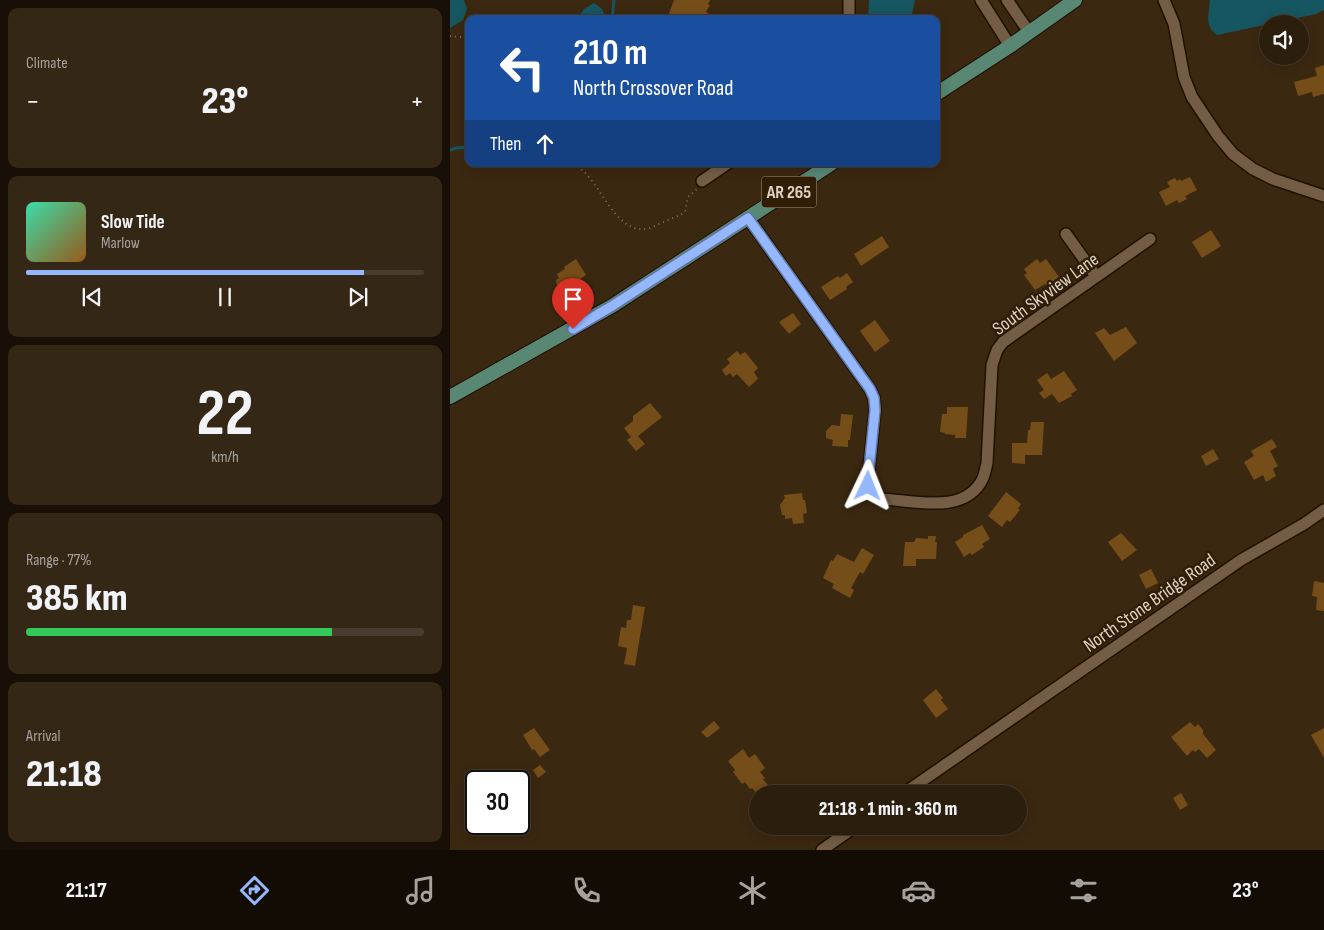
<!DOCTYPE html>
<meta charset="utf-8">
<style>
:root{--surface:#2c1e0d;--page:#342716;--text:#f1f3f6;--muted:#a6a29d;--line:#483c2e;--accent:#94b7fd}
body{margin:0;font-family:"Sofia Sans Condensed",sans-serif;background:var(--page);color:var(--text);height:100vh;display:flex;flex-direction:column;font-size:19px;white-space:nowrap}
*{box-sizing:border-box;margin:0}
p{font-size:16px;color:var(--muted)}
.icon{flex:none;width:28px;height:28px;fill:none;stroke:currentColor;stroke-width:2;stroke-linecap:round;stroke-linejoin:round}
.map{position:relative;flex:1;overflow:hidden}
.sheet{display:flex;flex-direction:column;gap:8px;padding:8px;background:#181007;width:450px}
.sheet>*{flex:none}
.banner{position:absolute;left:15px;top:15px;width:475px;height:152px;border-radius:10px;box-shadow:0 2px 12px #0003,0 0 0 1px var(--line);background:#1a4fa0;color:#fff;overflow:hidden}
.fabs{position:absolute;left:809px;top:15px;display:grid;gap:10px}
.fabs a{display:grid;place-items:center;width:50px;height:50px;border-radius:50%;background:var(--surface);box-shadow:0 2px 12px #0003,0 0 0 1px var(--line);font-size:25px}
.speed{position:absolute;left:15px;top:770px;display:flex;gap:10px;font-size:25px;font-weight:700;text-align:center}
.speed>*{display:grid;place-content:center;width:65px;height:65px;border-radius:50%;background:var(--surface);box-shadow:0 2px 12px #0003,0 0 0 1px var(--line);line-height:1}
.speed .limit{border:2px solid #111;border-radius:8px;background:#fff;color:#111}
.pin{position:absolute;display:grid;place-items:center;width:42px;height:42px;color:#fff;margin:-51px -21px;border-radius:50% 50% 50% 0;rotate:-45deg;box-shadow:0 0 5px #0007}
.pin .icon{rotate:45deg}
.me{position:absolute;width:55px;margin:-28px;rotate:2deg;stroke-linejoin:round;filter:drop-shadow(0 0 4px #0008)}
.turn{display:flex;align-items:center;gap:18px;height:105px;padding:0 25px;font-size:22px}
.turn .icon{width:65px;height:65px;stroke-width:2.5}
.turn b{display:block;font-size:35px;line-height:42px}
.then{display:flex;align-items:center;height:48px;padding:0 25px;background:#0003;gap:10px;font-size:19px}
.big{font-size:38px;font-weight:800;line-height:1.1}
.sheet .card{flex:1;display:flex;flex-direction:column;justify-content:center;gap:8px;min-width:0;padding:0 18px;border-radius:10px;background:var(--page)}
.sheet .dial{align-items:center;gap:0}
.dial b{font-size:65px;line-height:1}
.song{display:flex;align-items:center;gap:15px}
.cover{width:60px;height:60px;border-radius:8px;background:linear-gradient(135deg,hsl(160 70% 55%),hsl(30 70% 35%))}
.played{height:5px;border-radius:2px;background:linear-gradient(90deg,var(--accent) 85%,var(--line) 85%)}
.keys{display:flex;justify-content:space-around;direction:ltr}
.heat{display:flex;justify-content:space-between;align-items:center;font-size:28px;direction:ltr}
.charge{height:8px;border-radius:4px;background:linear-gradient(90deg,#34c759 77%,var(--line) 0)}
.trip{position:absolute;left:299px;top:785px;width:278px;height:50px;border-radius:25px;background:var(--surface);box-shadow:0 2px 12px #0003,0 0 0 1px var(--line);font-weight:800;line-height:50px;text-align:center}
.menu{display:flex;height:80px;justify-content:space-around;align-items:center;background:#120c05;color:var(--muted)}
.menu .icon{width:35px;height:35px}
.menu .active{color:var(--accent)}
.menu b{font-size:22px;color:var(--text)}
main{display:flex;flex:1;min-height:0}
.map>svg:first-child{display:block}
.water{fill:#165660}
.lines{fill:none;stroke-linecap:round;stroke-linejoin:round}
.stream{stroke:#165660;stroke-width:3}
.building{fill:#754d18}
.minor-casing{stroke:#221000;stroke-width:14}
.major-casing{stroke:#221000;stroke-width:16}
.path{stroke:#80705d;stroke-width:2;stroke-dasharray:1 4;stroke-linecap:butt}
.minor{stroke:#735d45;stroke-width:11}
.major{stroke:#588774;stroke-width:14}
.route-casing{stroke:#6077a4;stroke-width:12}
.route{stroke:#94b7fd;stroke-width:9}
.labels{text-anchor:middle;stroke-width:5;stroke-linejoin:round;paint-order:stroke}
.shield{fill:#311e07;stroke:#ab9c8c;stroke-width:1}
.shield-label{font-size:18px;font-weight:bold;fill:#dfd2c5}
.street-label{font-size:19px;fill:#dfd2c5;stroke:#311e07}
</style>
<main>
<section class="sheet">
<div class="card"><p>Climate</p>
<div class="heat"><a>−</a><b class="big">23°</b><a>+</a></div>
</div>
<div class="card">
<div class="song"><i class="cover"></i><div><b>Slow Tide</b><p>Marlow</p></div></div>
<div class="played"></div>
<div class="keys"><svg class="icon" aria-label="previous" viewBox="0 0 24 24"><path d="M18 5L8 12l10 7zM5 5v14"/></svg><svg class="icon" aria-label="pause" viewBox="0 0 24 24"><path d="M8 5v14M16 5v14"/></svg><svg class="icon" aria-label="next" viewBox="0 0 24 24"><path d="M6 5l10 7-10 7zM19 5v14"/></svg></div>
</div>
<div class="card dial"><b>22</b><p>km/h</p></div>
<div class="card"><p>Range · 77%</p><b class="big">385 km</b><div class="charge"></div></div>
<div class="card"><p>Arrival</p><b class="big">21:18</b></div>
</section>
<div class="map">
<svg width="874" height="850" viewBox="0 0 874 850">
<rect width="100%" height="100%" fill="#3b2811"/>
<g class="water">
<path d="M0 0H14L17 9 13 20 0 28Z"/>
<path d="M419 0H465L461 19H418Z"/>
<path d="M760 0H874V10L866 14 767 35C754 26 759 14 760 0Z"/>
<path d="M144 3 152 9 156 19H127L134 9Z"/>
</g>
<g class="lines">
<g class="stream">
<path d="M162 19 164 0"/>
<path d="M0 150 6 148 19 147"/>
</g>
</g>
<g class="building">
<path d="M224 0H260L258 4 260 5 256 12 268 19H217Z"/>
<path d="M874 65V94L863 97 862 92 848 96 844 82 867 76 865 68Z"/>
<path d="M740 177 747 190 735 196 737 199 729 203 727 200 716 206 709 192 720 187 717 182 725 178 727 181 730 179 731 181Z"/>
<path d="M761 230 771 246 752 258 742 242Z"/>
<path d="M432 236 439 247 411 266 404 254Z"/>
<path d="M126 259 136 275 112 292 106 283V280L109 278 107 274 115 269 114 267Z"/>
<path d="M587 259 590 263 596 259 609 277 597 285 595 284 585 290 574 275 577 273 574 269Z"/>
<path d="M397 273 403 282 396 287 397 289 380 300 371 287 388 276 390 278Z"/>
<path d="M343 313 351 324 339 334 329 322Z"/>
<path d="M425 320 440 341 425 352 410 331Z"/>
<path d="M676 327 687 343 664 361 645 333 654 328 660 335Z"/>
<path d="M287 351 290 355 295 352 308 368 304 372 308 379 299 387 287 374 283 377 280 373 276 376 272 370 280 363 277 359Z"/>
<path d="M614 371 627 390 621 394 622 396 609 403 602 394 594 399 589 393 594 390 587 380 597 373 601 379Z"/>
<path d="M200 403 212 417 188 436 195 444 186 451 177 440 181 437 174 428 183 421V416Z"/>
<path d="M497 407H518L516 438H505V435L495 434V433L490 432 492 414H497Z"/>
<path d="M391 414 403 415 400 440H398V447L382 446 383 440 376 438V431L382 425 390 426Z"/>
<path d="M581 422H594L592 455H575V464L562 463V443H577L578 430H580Z"/>
<path d="M822 439 827 447 820 451 828 466 823 469 826 476 816 482 813 475 804 480 794 462 804 456 801 451Z"/>
<path d="M763 449 769 459 756 466 751 456Z"/>
<path d="M556 492 571 504 568 509 570 510 560 522 557 520 552 527 538 516Z"/>
<path d="M352 493 353 500H355L357 513 353 514 354 523 343 524 342 518 335 519V515H332L330 505 335 498 334 495Z"/>
<path d="M532 525 540 539 532 544 534 547 522 555 520 553 514 557 505 542 513 537V535Z"/>
<path d="M671 533 687 550 672 561 658 542Z"/>
<path d="M478 536H486L485 542H487L486 559H466V566H453L455 542H464L466 538 478 539Z"/>
<path d="M412 548 424 555 413 574 410 572 401 588 404 590 400 598 382 588 384 584 373 578 381 560 383 561 387 554 404 562Z"/>
<path d="M701 569 708 583 696 589 689 575Z"/>
<path d="M864 581 874 583V611L866 610 867 597 862 596Z"/>
<path d="M183 605 195 607 185 666 174 664 177 648 168 646 171 627 176 628 177 620H181Z"/>
<path d="M486 689 493 698 491 700 498 709 486 718 473 700Z"/>
<path d="M264 721 270 728 257 738 251 732Z"/>
<path d="M740 722 745 727 748 724 753 730V734L766 750 757 758 749 749 745 752 743 750 737 756 721 737Z"/>
<path d="M84 728 100 750 90 757 84 749 82 750 73 735Z"/>
<path d="M874 728V758L861 735Z"/>
<path d="M293 749 299 758 305 754 315 768 310 772 315 778 313 779 325 794H307L302 788 300 789 295 782 292 784 283 772 285 770 278 761Z"/>
<path d="M90 765 96 772 88 778 83 770Z"/>
<path d="M731 793 738 805 730 810 723 798Z"/>
</g>
<g class="lines">
<defs>
<g id="minor">
<path d="M531 0 560 46"/>
<path d="M557 0 579 32"/>
<path d="M714 0 724 24 734 77 742 97 768 136 783 154 803 169 823 179 874 196"/>
<path d="M399 19V0"/>
<path d="M252 181 277 164"/>
<path d="M298 218 420 389 424 398 425 410 418 479C419 490 423 495 433 499 465 501 516 515 533 478 535 473 536 467 537 463L542 365 547 350 553 342 700 239"/>
<path d="M616 234 646 276"/>
<path d="M453 794 791 560 854 524 874 510"/>
<path d="M372 850 406 826"/>
</g>
<g id="major">
<path d="M486 94 560 46 625 0"/>
<path d="M0 397 162 306 381 164"/>
</g>
</defs>
<use href="#minor" class="minor-casing"/>
<use href="#major" class="major-casing"/>
<g class="path">
<path d="M0 36 19 38"/>
<path d="M123 164C150 176 162 233 196 229 202 228 208 224 214 222 221 218 228 217 235 212L238 197 247 189"/>
</g>
<use href="#minor" class="minor"/>
<use href="#major" class="major"/>
</g>
<g class="lines">
<defs>
<path id="route" d="M123 329 162 306 298 218 420 389 424 398 425 410 418 479V486"/>
</defs>
<use href="#route" class="route-casing"/>
<use href="#route" class="route"/>
</g>
<g class="labels">
<rect class="shield" x="311.5" y="176.5" width="55" height="31" rx="4"/>
<g class="shield-label">
<text x="339" y="198">AR 265</text>
</g>
<g class="street-label">
<text transform="translate(595 293) rotate(-36)" y="7">South Skyview Lane</text>
<text transform="translate(699 602) rotate(-35)" y="7">North Stone Bridge Road</text>
</g>
</g>
</svg>
<div class="fabs">
<a><svg class="icon" aria-label="sound" viewBox="0 0 24 24"><path d="M4 9h4l5-4v14l-5-4H4zM17 9q2 3 0 6"/></svg></a>
</div>
<div class="speed"><div class="limit">30</div></div>
<div class="pin" style="left:123px;top:329px;background:#d93025"><svg class="icon" aria-label="arrive" viewBox="0 0 24 24"><path d="M6 21V4h12l-3 4 3 4H6"/></svg></div>
<svg class="me" style="left:418px;top:486px" viewBox="-20 -20 40 40"><path d="M0-17L14 15 0 8-14 15z" fill="#94b7fd" stroke="#fff" stroke-width="4"/></svg>
<div class="trip">21:18 · 1 min · 360 m</div>
<div class="banner">
<div class="turn"><svg class="icon" aria-label="left" viewBox="0 0 24 24"><path d="M17 20v-9H6M10 6l-5 5 5 5"/></svg><div><b>210 m</b>North Crossover Road</div></div>
<div class="then">Then<svg class="icon" aria-label="ahead" viewBox="0 0 24 24"><path d="M12 20V5M6 11l6-6 6 6"/></svg></div>
</div>
</div>
</main>
<nav class="menu">
<b>21:17</b>
<svg class="icon active" aria-label="directions" viewBox="0 0 24 24"><path d="M12 3l9 9-9 9-9-9zM9 14v-3h6M13 9l2 2-2 2"/></svg>
<svg class="icon" aria-label="music" viewBox="0 0 24 24"><path d="M9 18V5l10-2v13"/><circle cx="6" cy="18" r="3"/><circle cx="16" cy="16" r="3"/></svg>
<svg class="icon" aria-label="phone" viewBox="0 0 24 24"><path d="M5 4h4l2 5-3 2q2 4 5 5l2-3 5 2v4C11 20 4 13 5 4z"/></svg>
<svg class="icon" aria-label="climate" viewBox="0 0 24 24"><path d="M12 3v18M4 7l16 10M4 17L20 7"/></svg>
<svg class="icon" aria-label="car" viewBox="0 0 24 24"><path d="M5 17H2v-5l4-1 3-4h7l3 4 3 1v5h-3M9 17h6M6 11h13"/><circle cx="7" cy="17" r="2"/><circle cx="17" cy="17" r="2"/></svg>
<svg class="icon" aria-label="filters" viewBox="0 0 24 24"><path d="M4 7h16M4 17h16"/><circle cx="9" cy="7" r="2"/><circle cx="15" cy="17" r="2"/></svg>
<b>23°</b>
</nav>
